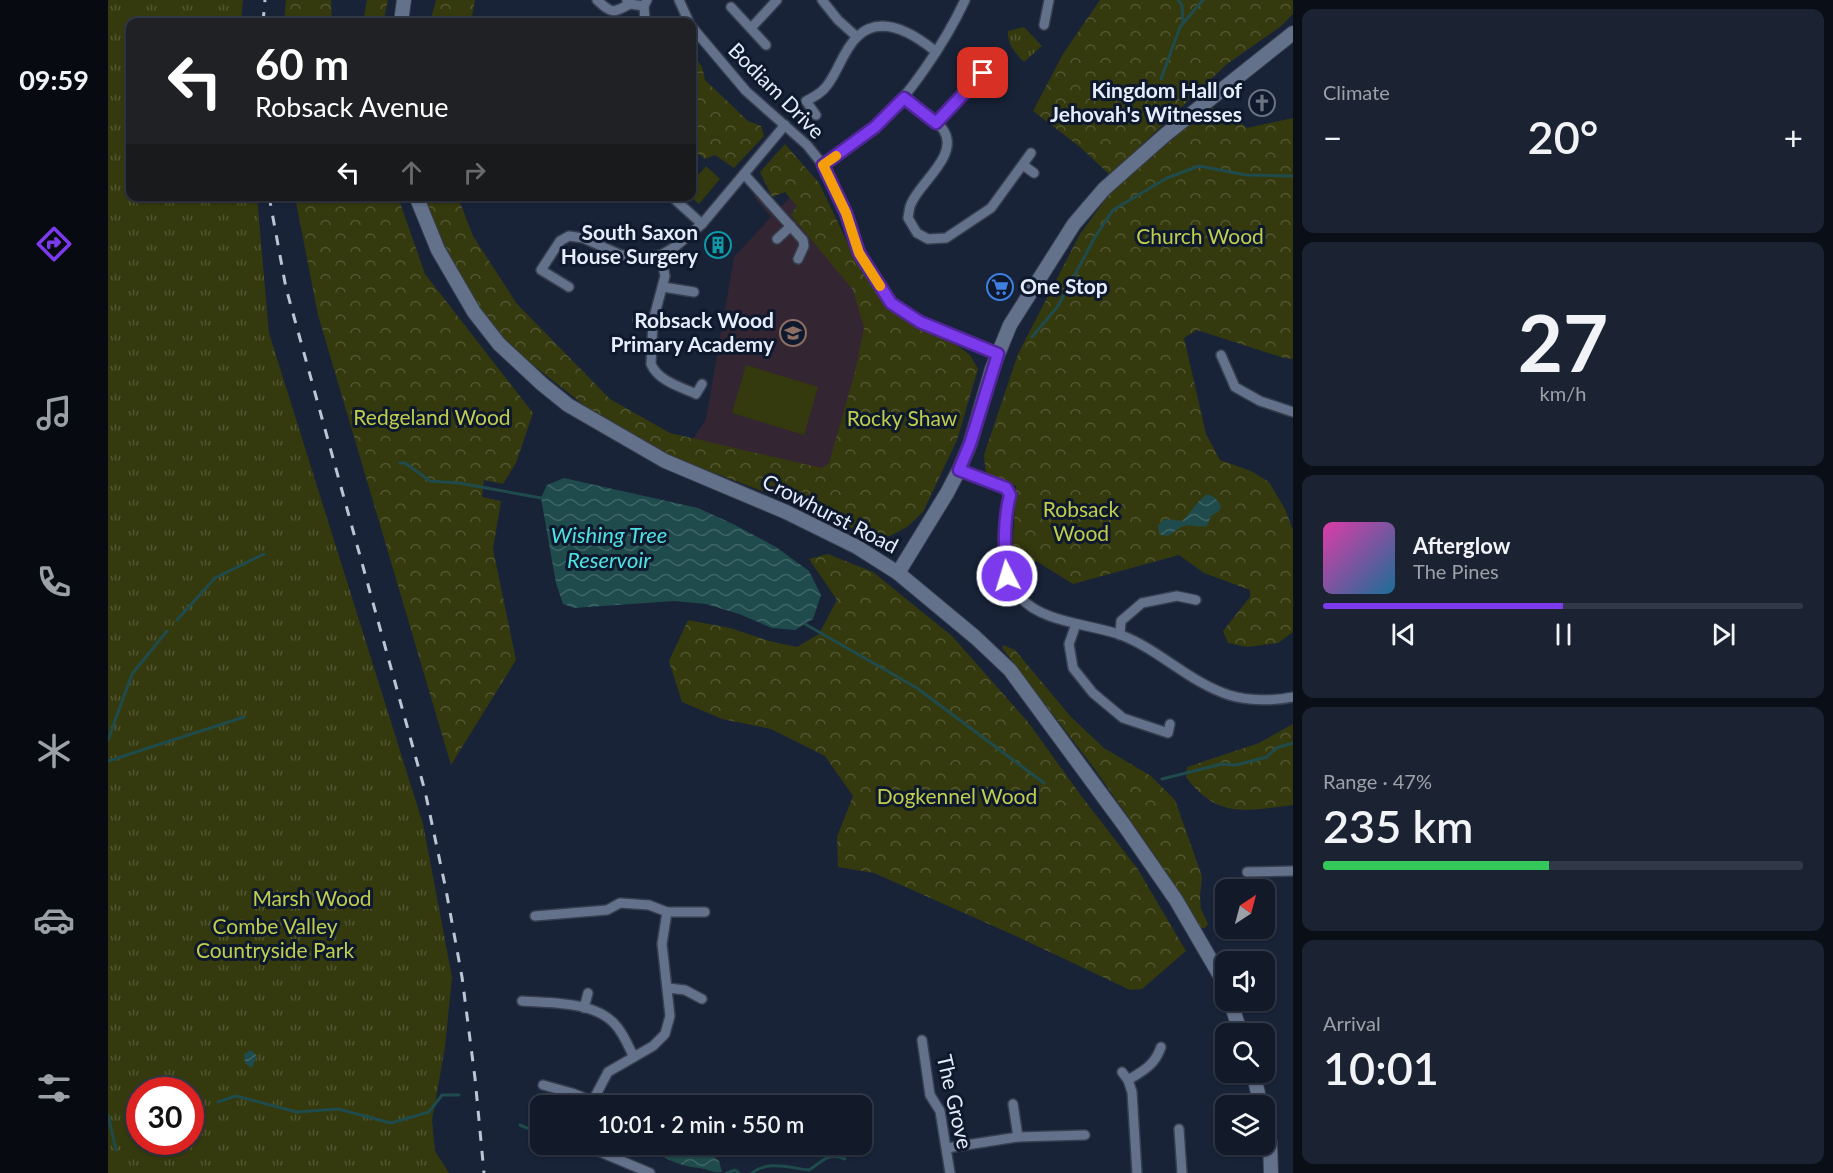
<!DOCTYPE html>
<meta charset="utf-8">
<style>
:root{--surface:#121a2a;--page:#1b2332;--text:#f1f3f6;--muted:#9ca1a8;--line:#313847;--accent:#7c3aed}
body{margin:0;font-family:Lato,sans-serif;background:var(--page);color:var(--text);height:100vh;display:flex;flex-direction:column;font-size:22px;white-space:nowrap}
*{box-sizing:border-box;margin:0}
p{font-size:20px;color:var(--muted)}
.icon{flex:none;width:33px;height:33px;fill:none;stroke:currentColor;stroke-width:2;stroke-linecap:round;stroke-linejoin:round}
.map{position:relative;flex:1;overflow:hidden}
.drawer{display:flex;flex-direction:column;gap:9px;padding:9px;background:#0a0e17;width:540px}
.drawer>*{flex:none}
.top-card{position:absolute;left:18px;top:18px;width:570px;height:183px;border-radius:12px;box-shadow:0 2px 4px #0004,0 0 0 2px var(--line);background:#202124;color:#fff;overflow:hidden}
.needle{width:39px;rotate:36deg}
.fabs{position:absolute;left:1107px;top:879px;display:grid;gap:12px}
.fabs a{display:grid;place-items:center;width:60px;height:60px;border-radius:12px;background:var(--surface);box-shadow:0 2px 4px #0004,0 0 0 2px var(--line);font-size:30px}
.speed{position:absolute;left:18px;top:1077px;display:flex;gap:12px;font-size:30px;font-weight:700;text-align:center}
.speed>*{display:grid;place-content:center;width:78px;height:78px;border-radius:50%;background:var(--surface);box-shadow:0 2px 4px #0004,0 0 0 2px var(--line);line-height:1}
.speed .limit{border:9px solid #d22;background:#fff;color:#111}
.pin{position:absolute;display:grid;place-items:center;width:51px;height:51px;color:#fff;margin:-26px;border-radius:12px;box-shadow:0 3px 9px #0006}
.me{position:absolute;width:66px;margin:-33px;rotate:355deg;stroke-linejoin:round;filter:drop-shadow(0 0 4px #0008)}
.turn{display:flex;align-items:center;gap:21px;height:126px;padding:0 30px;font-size:27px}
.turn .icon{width:78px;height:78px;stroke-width:2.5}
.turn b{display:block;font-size:42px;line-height:51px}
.lanes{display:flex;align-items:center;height:57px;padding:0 30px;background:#0003;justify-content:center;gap:30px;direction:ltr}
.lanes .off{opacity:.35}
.big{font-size:45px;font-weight:600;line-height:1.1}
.drawer .card{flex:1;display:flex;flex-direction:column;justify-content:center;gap:9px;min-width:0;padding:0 21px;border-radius:12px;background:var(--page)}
.drawer .dial{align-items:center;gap:0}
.dial b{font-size:78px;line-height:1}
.song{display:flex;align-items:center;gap:18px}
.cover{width:72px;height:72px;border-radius:9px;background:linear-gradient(135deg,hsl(320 70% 55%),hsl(200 70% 35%))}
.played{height:6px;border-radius:3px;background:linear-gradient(90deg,var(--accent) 50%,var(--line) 50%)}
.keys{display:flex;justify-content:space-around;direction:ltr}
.heat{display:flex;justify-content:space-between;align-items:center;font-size:33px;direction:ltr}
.charge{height:9px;border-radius:4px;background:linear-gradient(90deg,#34c759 47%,var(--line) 0)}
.trip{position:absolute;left:422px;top:1095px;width:342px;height:60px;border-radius:12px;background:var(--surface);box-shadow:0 2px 4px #0004,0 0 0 2px var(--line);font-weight:600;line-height:60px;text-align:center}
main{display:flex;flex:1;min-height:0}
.dock{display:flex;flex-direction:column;width:108px;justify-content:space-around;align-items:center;background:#070a11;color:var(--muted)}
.dock .icon{width:42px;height:42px}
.dock .current{color:var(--accent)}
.dock b{font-size:27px;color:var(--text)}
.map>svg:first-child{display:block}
.education{fill:#332532}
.forest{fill:url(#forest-crowns)}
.park{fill:url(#park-tufts);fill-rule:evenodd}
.pitch{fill:#35390e}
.water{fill:url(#water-waves)}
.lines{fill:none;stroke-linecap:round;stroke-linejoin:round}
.stream{stroke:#1f4b4c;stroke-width:3}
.street-casing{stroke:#363e4f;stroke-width:12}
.secondary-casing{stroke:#363e4f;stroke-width:16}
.street{stroke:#63718a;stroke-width:9}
.secondary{stroke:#63718a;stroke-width:14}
.rail{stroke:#bcc5d4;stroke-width:3;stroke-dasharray:10 10;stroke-linecap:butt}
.route-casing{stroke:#51269a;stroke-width:15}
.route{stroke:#7c3aed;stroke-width:10}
.slow{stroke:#f59e0b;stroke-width:10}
.labels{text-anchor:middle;stroke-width:6;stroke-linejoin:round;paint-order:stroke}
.street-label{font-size:21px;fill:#e5edfb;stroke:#0e192d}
.poi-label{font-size:21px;font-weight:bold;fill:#e5edfb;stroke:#0e192d;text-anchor:end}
.park-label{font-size:21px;fill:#c1ce4d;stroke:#0e192d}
.water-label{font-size:22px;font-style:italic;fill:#50e1e3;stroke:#0e192d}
</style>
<main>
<nav class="dock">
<b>09:59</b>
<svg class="icon current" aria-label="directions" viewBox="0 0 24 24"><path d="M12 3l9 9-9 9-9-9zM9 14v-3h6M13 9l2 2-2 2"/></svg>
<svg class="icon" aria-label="music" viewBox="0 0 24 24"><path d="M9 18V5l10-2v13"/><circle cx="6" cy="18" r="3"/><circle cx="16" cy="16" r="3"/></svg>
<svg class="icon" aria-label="phone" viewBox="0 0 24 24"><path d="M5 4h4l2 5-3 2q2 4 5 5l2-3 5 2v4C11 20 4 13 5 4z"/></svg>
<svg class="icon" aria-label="climate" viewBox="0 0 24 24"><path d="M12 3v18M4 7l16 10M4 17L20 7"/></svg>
<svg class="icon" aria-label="car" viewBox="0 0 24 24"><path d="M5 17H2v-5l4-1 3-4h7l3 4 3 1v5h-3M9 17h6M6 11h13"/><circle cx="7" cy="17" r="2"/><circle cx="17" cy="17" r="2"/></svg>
<svg class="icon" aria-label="filters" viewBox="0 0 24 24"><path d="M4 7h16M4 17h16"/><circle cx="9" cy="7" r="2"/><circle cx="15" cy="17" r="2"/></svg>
</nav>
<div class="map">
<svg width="1185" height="1173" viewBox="0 0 1185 1173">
<defs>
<pattern id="forest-crowns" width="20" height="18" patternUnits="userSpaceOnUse" patternTransform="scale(1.5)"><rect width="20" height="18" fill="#35390e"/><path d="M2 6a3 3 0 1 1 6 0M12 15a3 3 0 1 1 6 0" fill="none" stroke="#525632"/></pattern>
<pattern id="park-tufts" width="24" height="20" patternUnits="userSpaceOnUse" patternTransform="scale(1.5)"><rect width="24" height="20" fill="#35390e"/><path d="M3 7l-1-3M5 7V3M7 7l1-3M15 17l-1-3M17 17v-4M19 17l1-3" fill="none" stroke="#525632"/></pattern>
<pattern id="water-waves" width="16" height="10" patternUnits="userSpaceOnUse" patternTransform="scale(1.5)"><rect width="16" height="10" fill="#1f4b4c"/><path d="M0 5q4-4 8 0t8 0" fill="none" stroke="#3f6567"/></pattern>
</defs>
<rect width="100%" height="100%" fill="#182338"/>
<path class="education" d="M656 189 673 207 682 197 710 232 754 298 759 372 723 473 580 447 598 419 626 257 663 217 646 197Z"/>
<g class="forest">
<path d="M178 0H223L224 22H176Z"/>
<path d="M259 0H280L275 22H255Z"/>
<path d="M328 0H367L363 22H322Z"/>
<path d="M992 0H1185V14L1172 27 1119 64 1002 175 972 147 925 111 955 54Z"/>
<path d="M584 53 594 67 597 80 640 121 653 126 656 136 626 168 607 155 597 159 584 149Z"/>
<path d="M1102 107 1119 111 1139 128 1185 118V359L1176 358 1089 330 1076 338 1098 434 1112 460 1143 471 1161 482 1177 509 1185 530V632L1170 643 1139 647 1120 643 1115 631 1142 597V590L1096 573 1071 555 965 584 928 561 915 564 904 557 908 486 878 476 876 455 910 354 972 234 1003 192Z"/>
<path d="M677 144 711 183 743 250 779 307 812 329 844 342 862 355 870 369 849 440 815 512 799 527 782 536 767 539 712 513 564 457 495 420 420 361 395 338 372 308 345 264 316 197H350L365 236 409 304 502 399 562 433 714 468 721 463 747 372 756 328 745 290 683 215 689 206 677 192 664 197 652 172Z"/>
<path d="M187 197H290L317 274 425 413 408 463 395 484 376 480 374 497 393 501 385 549 408 660 343 765 210 315Z"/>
<path d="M720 554 765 572 844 636 920 722 974 797 1029 868 1078 951 1034 989 1022 990 910 937 766 873 730 867 729 837 745 796 717 756 663 729 614 719 574 702 561 661 580 620 622 628 661 641 689 647 711 634 729 600 701 559Z"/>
<path d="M895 645 907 650 963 717 996 748 1043 776 1067 800 1094 876 1092 896 1093 909 1100 924 1097 928H1093L1080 916 1048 857 986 768 894 648Z"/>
<path d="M1185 724V805C1139 811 1109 819 1078 777L1079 767 1151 743Z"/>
</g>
<g class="park">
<path d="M0 0H135L133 22H22V196L149 197 161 333 315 824 344 977 337 1047 324 1120 327 1151 341 1173H0ZM32 1090H82V1142H32Z"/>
<path d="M916 27 934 46 916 62C907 53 899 44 900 31Z"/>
</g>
<g class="pitch">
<path d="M598 166 612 179 591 204 583 197 584 182Z"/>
<path d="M638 365 710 387 696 435 624 413Z"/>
</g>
<g class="water">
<path d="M456 478 590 508 625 524 668 547 701 571 713 595 705 619 687 630 664 628 631 614 598 604 566 601 466 608 455 604 448 583 433 498 439 485Z"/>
<path d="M1099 494 1106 497 1113 505 1112 510 1103 516 1099 526C1090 528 1082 523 1073 527 1064 532 1063 539 1051 534L1050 525 1057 519 1074 521C1083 513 1088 502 1099 494Z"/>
<path d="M143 1050 149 1056 144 1068 137 1063 136 1054Z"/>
<path d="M535 1145H592L611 1161 614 1172C604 1173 600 1169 591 1168 569 1166 554 1157 535 1145Z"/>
</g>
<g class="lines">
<g class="stream">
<path d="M1070 0 1074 5 1075 22"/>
<path d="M1053 79 1072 27 1095 0"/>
<path d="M924 337 950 306 987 237 1005 210 1059 178 1091 166 1138 175 1185 176"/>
<path d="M292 463H297L322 481 351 483 433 498"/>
<path d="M69 620 107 578 156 554"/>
<path d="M697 624 809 688 936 783"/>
<path d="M0 740 24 674 59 631"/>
<path d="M0 761 136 717"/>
<path d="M1054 779 1114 764 1128 765 1159 757 1168 748 1185 743"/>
<path d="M110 1102 128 1096 189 1112 230 1109 283 1123 321 1112 334 1095H351"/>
<path d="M0 1115 8 1150"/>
<path d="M412 1125 419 1128 432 1129"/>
<path d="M619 1173 627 1170 631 1173"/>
<path d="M644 1173C660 1160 682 1168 701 1170 715 1161 720 1152 737 1159"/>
</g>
<defs>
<g id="street">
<path d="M489 0C504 14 505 13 522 4"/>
<path d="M571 0 581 22"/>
<path d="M714 0 730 20 749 37"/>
<path d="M519 1 522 4 536 6 539 0"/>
<path d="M536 6 537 22"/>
<path d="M623 7 658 45"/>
<path d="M936 25 941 0"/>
<path d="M584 27 638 91 699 145 715 165 738 213 751 253 783 303 812 323 889 354"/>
<path d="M643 28 669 0"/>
<path d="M796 98C807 107 829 119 836 131 851 156 811 183 803 204 801 208 801 213 800 218L809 233 820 239 838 238 883 208 923 153"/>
<path d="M708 115 698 101C704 98 712 94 717 88 729 75 735 50 749 37 773 13 806 34 827 51"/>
<path d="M828 123 875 73"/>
<path d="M715 165C732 153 751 141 767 127 801 97 838 41 857 0"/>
<path d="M915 165 926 173"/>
<path d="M636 174 695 240 696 246 690 259"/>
<path d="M563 196 594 224"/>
<path d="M669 239 683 226"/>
<path d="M553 255 557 276 545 321 543 364C550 381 573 387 588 394L594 384"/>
<path d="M461 287 433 270 452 241 461 236 475 238 511 254 527 258 553 255 567 247 594 224 677 125"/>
<path d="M555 287 586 292"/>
<path d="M530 320 545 321"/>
<path d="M1113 355 1127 387 1152 401 1185 412"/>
<path d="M851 470 898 488 902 495C894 526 890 571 912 597 934 623 983 624 1013 635 1052 650 1081 682 1121 695 1140 701 1166 701 1185 697"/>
<path d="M882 587 899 576"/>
<path d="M968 624 961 644 965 668 985 693 1015 718 1060 733 1062 724"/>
<path d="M1012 635 1013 621 1034 603 1069 596 1088 600"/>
<path d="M1139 872 1185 871"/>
<path d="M427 916 499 910 512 903 541 905 559 912H597"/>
<path d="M560 988 577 990 594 999"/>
<path d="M414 1001C444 1003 491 1001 510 1028 517 1037 521 1048 526 1057"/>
<path d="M476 1008 480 993"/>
<path d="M814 1040 822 1095 832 1111 842 1173"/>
<path d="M1014 1072 1020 1080 1024 1092 1029 1173"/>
<path d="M1020 1080C1035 1071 1047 1065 1053 1047"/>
<path d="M435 1085 464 1093 484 1101"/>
<path d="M905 1104 910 1137"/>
<path d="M482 1106 500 1072 545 1046 557 1034 562 1016 554 944 559 912"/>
<path d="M1071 1129 1074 1173"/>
<path d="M469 1144 468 1148 490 1151 542 1173"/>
<path d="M839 1148 910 1137 977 1135"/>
</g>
<g id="secondary">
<path d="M293 22 296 0"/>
<path d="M308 196 330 250 366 312 391 344 434 384 460 405 557 461 678 512 749 547 790 573 867 637 902 670 1016 825 1068 900 1118 986"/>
<path d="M790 573 839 493 851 470 862 444 884 369 902 325 966 224 996 189 1057 135 1185 33"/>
<path d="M1122 1000 1133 1034"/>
<path d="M1145 1072 1153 1106"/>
<path d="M1156 1121 1162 1143 1163 1173"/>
</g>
</defs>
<use href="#street" class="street-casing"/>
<use href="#secondary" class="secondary-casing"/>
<use href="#street" class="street"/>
<use href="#secondary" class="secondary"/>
<g class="rail">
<path d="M155 22 157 0"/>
<path d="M161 196 178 288 317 791 338 890 354 977 367 1078 376 1173"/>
</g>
</g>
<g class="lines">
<defs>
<path id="route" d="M875 73 828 123 796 98 767 127 715 165 738 213 751 253 783 303 812 322 890 354 862 444 851 470 898 488 902 495C895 522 896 549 899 576"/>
</defs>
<use href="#route" class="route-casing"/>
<use href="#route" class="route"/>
<path class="slow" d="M728 156 715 165 738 213 751 253 772 286"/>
</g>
<defs>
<symbol id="church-ring" viewBox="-11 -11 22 22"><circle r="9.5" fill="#0e192d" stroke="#6b7280" stroke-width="1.5"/><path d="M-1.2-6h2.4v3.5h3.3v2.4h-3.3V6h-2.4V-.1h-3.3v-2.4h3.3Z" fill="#6b7280"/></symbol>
<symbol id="building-ring" viewBox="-11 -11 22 22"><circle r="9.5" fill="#0e192d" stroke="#0f9aa8" stroke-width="1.5"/><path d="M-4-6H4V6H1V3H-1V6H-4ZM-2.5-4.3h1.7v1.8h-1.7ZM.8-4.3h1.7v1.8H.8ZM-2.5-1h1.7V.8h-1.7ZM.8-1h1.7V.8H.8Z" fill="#0f9aa8"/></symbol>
<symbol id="supermarket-ring" viewBox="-11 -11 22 22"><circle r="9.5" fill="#0e192d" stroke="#3f7fe0" stroke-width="1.5"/><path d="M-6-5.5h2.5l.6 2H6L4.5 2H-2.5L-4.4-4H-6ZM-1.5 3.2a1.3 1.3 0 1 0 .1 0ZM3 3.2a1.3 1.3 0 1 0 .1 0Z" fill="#3f7fe0"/></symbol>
<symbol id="school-ring" viewBox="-11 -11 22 22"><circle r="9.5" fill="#0e192d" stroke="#8d6e63" stroke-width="1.5"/><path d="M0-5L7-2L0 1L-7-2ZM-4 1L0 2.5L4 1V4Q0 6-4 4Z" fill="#8d6e63"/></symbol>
</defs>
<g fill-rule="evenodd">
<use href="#church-ring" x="1139" y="88" width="30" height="30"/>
<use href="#building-ring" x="595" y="230" width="30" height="30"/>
<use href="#supermarket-ring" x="877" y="272" width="30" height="30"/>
<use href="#school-ring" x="670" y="318" width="30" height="30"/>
</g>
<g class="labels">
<g class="street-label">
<text transform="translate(668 91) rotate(45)" y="7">Bodiam Drive</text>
<text transform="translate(722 514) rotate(27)" y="7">Crowhurst Road</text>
<text transform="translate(846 1102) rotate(77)" y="7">The Grove</text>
</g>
<g class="poi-label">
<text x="1134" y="98">Kingdom Hall of<tspan x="1134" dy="24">Jehovah's Witnesses</tspan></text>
<text x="590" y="240">South Saxon<tspan x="590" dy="24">House Surgery</tspan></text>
<text x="912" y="294" text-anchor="start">One Stop</text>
<text x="666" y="328">Robsack Wood<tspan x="666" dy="24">Primary Academy</tspan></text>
</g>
<g class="park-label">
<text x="1092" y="244">Church Wood</text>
<text x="324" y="425">Redgeland Wood</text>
<text x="794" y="426">Rocky Shaw</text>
<text x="973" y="517">Robsack<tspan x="973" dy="24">Wood</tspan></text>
<text x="849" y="804">Dogkennel Wood</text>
<text x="204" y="906">Marsh Wood</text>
<text x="167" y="934">Combe Valley<tspan x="167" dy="24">Countryside Park</tspan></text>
</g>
<g class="water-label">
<text x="501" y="543">Wishing Tree<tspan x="501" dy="25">Reservoir</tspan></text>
</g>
</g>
</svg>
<div class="fabs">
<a><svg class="needle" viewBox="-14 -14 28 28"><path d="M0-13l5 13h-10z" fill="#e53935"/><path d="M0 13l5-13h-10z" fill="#9ca1a8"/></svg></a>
<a><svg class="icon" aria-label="sound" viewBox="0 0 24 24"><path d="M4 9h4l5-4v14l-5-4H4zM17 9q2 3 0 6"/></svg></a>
<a><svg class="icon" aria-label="search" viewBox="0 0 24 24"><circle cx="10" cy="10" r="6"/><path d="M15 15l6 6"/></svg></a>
<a><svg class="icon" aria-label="layers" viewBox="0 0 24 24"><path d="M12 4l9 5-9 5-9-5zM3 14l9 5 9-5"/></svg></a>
</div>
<div class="speed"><div class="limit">30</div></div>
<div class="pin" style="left:875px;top:73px;background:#d93025"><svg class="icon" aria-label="arrive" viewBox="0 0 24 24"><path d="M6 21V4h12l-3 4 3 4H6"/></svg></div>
<svg class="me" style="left:899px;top:576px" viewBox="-20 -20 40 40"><circle r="17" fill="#7c3aed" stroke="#fff" stroke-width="3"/><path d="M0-11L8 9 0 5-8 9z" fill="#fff"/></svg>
<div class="trip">10:01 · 2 min · 550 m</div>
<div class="top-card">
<div class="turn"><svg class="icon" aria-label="left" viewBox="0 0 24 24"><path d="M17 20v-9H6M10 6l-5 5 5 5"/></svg><div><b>60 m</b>Robsack Avenue</div></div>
<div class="lanes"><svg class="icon" aria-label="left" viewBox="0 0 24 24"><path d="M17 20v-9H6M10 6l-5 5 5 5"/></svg><svg class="icon off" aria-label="ahead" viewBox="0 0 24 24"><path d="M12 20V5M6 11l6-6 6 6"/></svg><svg class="icon off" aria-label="right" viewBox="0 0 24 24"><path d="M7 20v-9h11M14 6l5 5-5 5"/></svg></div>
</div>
</div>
<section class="drawer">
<div class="card"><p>Climate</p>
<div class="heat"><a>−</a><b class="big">20°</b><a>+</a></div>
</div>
<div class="card dial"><b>27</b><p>km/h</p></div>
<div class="card">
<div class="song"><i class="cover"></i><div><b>Afterglow</b><p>The Pines</p></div></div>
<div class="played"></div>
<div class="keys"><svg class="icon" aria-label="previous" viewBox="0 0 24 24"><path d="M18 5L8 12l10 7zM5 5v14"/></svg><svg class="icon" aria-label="pause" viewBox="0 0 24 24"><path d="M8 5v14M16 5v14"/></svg><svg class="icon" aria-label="next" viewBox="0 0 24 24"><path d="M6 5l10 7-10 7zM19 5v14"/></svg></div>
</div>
<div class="card"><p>Range · 47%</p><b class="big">235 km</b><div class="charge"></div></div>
<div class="card"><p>Arrival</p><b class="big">10:01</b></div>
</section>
</main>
